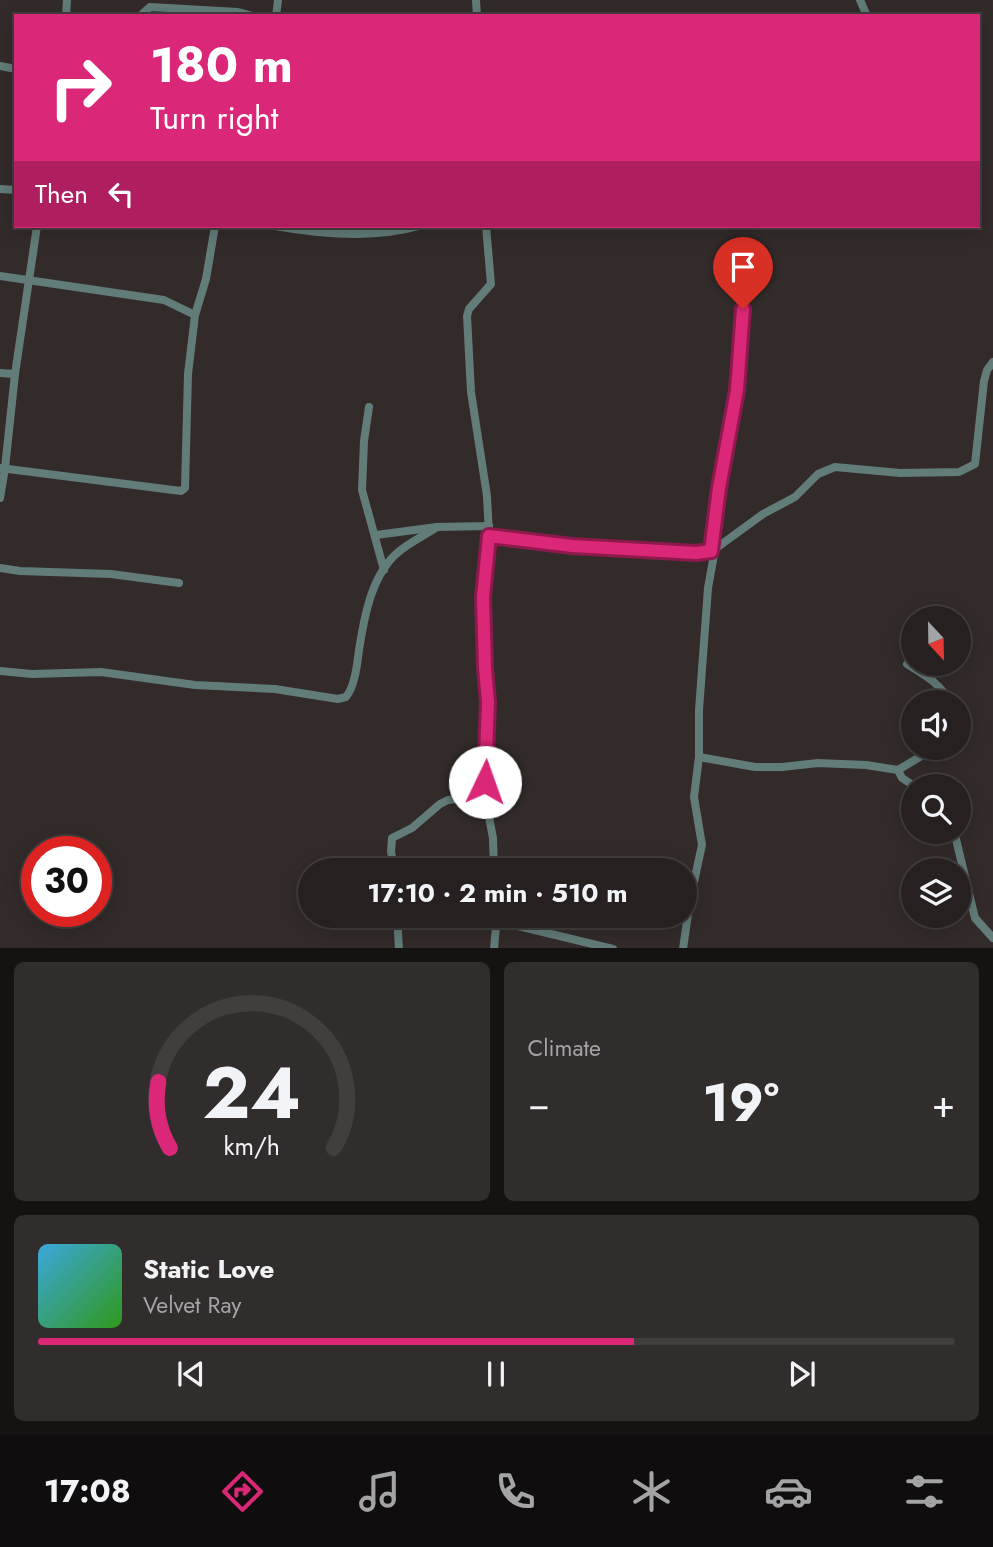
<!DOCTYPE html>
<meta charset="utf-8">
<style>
:root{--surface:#262020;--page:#322d2d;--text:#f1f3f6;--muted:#a4a3a5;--line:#423e3e;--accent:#db2777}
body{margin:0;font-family:Jost,sans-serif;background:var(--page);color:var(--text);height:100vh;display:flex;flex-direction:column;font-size:26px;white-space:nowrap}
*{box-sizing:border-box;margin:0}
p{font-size:23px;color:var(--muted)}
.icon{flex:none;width:38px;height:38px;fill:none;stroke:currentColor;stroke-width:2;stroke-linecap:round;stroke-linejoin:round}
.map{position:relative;height:948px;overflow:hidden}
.details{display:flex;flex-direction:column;gap:14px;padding:14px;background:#151212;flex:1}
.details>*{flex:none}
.hud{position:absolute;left:14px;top:14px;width:966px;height:214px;border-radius:0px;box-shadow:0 4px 18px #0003,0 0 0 2px var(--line);background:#db2777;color:#fff;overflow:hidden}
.needle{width:46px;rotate:158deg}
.fabs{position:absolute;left:901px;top:606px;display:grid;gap:14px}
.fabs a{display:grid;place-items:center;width:70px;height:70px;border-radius:50%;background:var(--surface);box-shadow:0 4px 18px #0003,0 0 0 2px var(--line);font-size:35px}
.speed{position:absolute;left:21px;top:836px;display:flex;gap:14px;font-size:35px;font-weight:700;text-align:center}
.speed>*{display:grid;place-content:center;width:91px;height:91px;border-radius:50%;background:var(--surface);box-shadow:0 4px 18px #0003,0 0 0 2px var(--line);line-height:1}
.speed .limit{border:10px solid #d22;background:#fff;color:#111}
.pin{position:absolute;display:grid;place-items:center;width:60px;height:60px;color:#fff;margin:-72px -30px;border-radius:50% 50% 50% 0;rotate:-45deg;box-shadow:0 0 7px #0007}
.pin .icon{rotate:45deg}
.me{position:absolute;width:77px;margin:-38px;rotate:3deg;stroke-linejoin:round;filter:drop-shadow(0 0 5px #0008)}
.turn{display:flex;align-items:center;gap:24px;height:147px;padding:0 21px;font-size:32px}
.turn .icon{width:91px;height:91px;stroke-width:2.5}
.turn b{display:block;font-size:49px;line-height:60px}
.then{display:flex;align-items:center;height:66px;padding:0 21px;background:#0003;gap:14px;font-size:26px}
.big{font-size:52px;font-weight:700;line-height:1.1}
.details .card{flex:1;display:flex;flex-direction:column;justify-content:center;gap:10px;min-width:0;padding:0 24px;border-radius:10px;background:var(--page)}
.details .dial{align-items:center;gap:0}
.dial svg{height:182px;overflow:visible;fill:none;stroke:var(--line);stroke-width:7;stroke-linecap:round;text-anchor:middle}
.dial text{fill:var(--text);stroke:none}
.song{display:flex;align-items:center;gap:21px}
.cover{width:84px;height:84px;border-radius:10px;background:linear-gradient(135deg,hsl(200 70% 55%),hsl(110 70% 35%))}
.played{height:7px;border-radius:4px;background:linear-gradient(90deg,var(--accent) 65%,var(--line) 65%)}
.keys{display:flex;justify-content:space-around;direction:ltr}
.heat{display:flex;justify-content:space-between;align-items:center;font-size:38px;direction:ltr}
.details .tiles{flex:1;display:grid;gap:14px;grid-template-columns:1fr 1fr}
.card:last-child{grid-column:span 2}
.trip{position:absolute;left:298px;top:858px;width:399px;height:70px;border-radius:35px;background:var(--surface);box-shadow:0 4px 18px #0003,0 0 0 2px var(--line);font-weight:700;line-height:70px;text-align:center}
.tab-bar{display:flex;height:112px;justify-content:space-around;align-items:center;background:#0f0d0d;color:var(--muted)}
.tab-bar .icon{width:49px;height:49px}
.tab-bar .current{color:var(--accent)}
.tab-bar b{font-size:32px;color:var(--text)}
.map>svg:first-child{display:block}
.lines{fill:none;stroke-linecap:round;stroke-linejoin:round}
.street{stroke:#627c79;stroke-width:8}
.route-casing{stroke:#8e194d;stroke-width:18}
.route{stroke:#db2777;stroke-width:12}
</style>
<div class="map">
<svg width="993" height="949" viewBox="0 0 993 949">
<rect width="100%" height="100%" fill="#322b2a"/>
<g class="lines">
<g class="street">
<path d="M476 0 477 16"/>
<path d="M860 0 867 16"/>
<path d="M66 16 67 0"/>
<path d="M140 16 150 7 238 12 253 16"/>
<path d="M276 16 278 0"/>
<path d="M0 66 16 69"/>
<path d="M0 189 16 190"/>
<path d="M275 226C320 234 374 239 419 226"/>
<path d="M486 226 491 284 469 309 467 316 471 392 487 496 489 535 483 597 485 668 488 702 485 796 493 838 494 870"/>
<path d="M0 276 164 300 195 315"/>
<path d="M0 373 15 374"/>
<path d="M369 407 364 441 362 490 384 570"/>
<path d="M0 468 181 491 185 488 188 374 195 315 206 279 215 226"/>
<path d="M0 498 5 468 15 374 37 226"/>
<path d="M376 535 437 527 489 526"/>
<path d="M489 535 572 546 706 552 715 549 763 514 795 497 818 474 835 467 900 473 959 472 975 464 984 381 987 370 993 362"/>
<path d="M711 551 722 472 737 390 743 309"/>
<path d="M0 568 20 571 111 574 179 583"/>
<path d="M907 664C923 674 942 684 949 702"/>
<path d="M0 671 32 674 101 672 195 685 275 689 338 699 346 697C355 686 357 665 359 650 364 618 371 577 396 554 408 543 424 536 437 527"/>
<path d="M699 757 755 767H782L818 763 866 765 898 770 928 752 932 747"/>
<path d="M898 770 902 778 914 786"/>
<path d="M954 831 975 918 993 938"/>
<path d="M395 870 391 852 392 838 412 828 440 804 448 800 485 796"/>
<path d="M397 915 399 949"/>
<path d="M497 921 613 949"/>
<path d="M494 949 497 915"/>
<path d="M683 949 690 900 702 845 694 797 699 757V710L708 588 715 549"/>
</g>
</g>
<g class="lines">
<defs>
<path id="route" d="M485 782 488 702 485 668 483 597 489 536 572 546 696 553 711 551 719 488 737 390 743 309"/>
</defs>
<use href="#route" class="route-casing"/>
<use href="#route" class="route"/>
</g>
</svg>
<div class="fabs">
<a><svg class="needle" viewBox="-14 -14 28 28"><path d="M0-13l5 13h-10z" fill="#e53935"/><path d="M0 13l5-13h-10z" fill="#a4a3a5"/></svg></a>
<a><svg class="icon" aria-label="sound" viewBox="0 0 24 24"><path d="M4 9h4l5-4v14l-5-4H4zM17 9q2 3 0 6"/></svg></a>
<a><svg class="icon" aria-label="search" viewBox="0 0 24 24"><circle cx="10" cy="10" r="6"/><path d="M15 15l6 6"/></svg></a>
<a><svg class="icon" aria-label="layers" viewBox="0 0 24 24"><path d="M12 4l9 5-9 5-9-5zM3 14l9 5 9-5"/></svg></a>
</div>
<div class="speed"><div class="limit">30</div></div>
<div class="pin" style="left:743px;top:309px;background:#d93025"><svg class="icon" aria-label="arrive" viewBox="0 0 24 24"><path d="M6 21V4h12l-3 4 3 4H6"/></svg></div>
<svg class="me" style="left:485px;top:782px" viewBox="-20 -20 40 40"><circle r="19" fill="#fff"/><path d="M0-13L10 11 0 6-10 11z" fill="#db2777"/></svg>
<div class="trip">17:10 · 2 min · 510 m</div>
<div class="hud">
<div class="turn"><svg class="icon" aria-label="right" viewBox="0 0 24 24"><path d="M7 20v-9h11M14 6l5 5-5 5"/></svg><div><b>180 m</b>Turn right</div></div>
<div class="then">Then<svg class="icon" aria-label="left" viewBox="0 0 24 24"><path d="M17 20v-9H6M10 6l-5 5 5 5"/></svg></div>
</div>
</div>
<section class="details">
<div class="tiles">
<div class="card dial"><svg viewBox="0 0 100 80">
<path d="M14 69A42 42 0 1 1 86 69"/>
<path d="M14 69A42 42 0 0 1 9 40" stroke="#db2777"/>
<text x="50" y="56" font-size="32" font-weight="700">24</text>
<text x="50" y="72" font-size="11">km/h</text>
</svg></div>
<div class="card"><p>Climate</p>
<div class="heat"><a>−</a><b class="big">19°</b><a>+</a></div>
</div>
<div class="card">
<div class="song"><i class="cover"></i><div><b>Static Love</b><p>Velvet Ray</p></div></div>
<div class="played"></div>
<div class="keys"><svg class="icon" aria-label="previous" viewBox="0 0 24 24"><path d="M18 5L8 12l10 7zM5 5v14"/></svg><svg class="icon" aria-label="pause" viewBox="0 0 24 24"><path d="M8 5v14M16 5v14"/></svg><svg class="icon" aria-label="next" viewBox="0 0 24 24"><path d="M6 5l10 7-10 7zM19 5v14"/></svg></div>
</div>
</div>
</section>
<nav class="tab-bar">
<b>17:08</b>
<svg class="icon current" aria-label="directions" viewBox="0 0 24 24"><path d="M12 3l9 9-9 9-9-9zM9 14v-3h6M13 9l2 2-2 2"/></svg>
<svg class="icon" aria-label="music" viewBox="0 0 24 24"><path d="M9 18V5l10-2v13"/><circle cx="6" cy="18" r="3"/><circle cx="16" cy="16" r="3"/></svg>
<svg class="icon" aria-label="phone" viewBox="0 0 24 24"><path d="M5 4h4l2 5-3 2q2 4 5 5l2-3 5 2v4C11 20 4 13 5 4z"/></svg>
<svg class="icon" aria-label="climate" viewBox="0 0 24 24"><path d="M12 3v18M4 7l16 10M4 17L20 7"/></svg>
<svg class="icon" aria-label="car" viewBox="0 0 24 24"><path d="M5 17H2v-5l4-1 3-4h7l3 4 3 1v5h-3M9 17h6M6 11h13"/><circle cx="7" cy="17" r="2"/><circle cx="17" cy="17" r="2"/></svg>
<svg class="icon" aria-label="filters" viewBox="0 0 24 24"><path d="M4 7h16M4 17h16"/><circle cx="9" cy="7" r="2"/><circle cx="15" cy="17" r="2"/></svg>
</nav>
